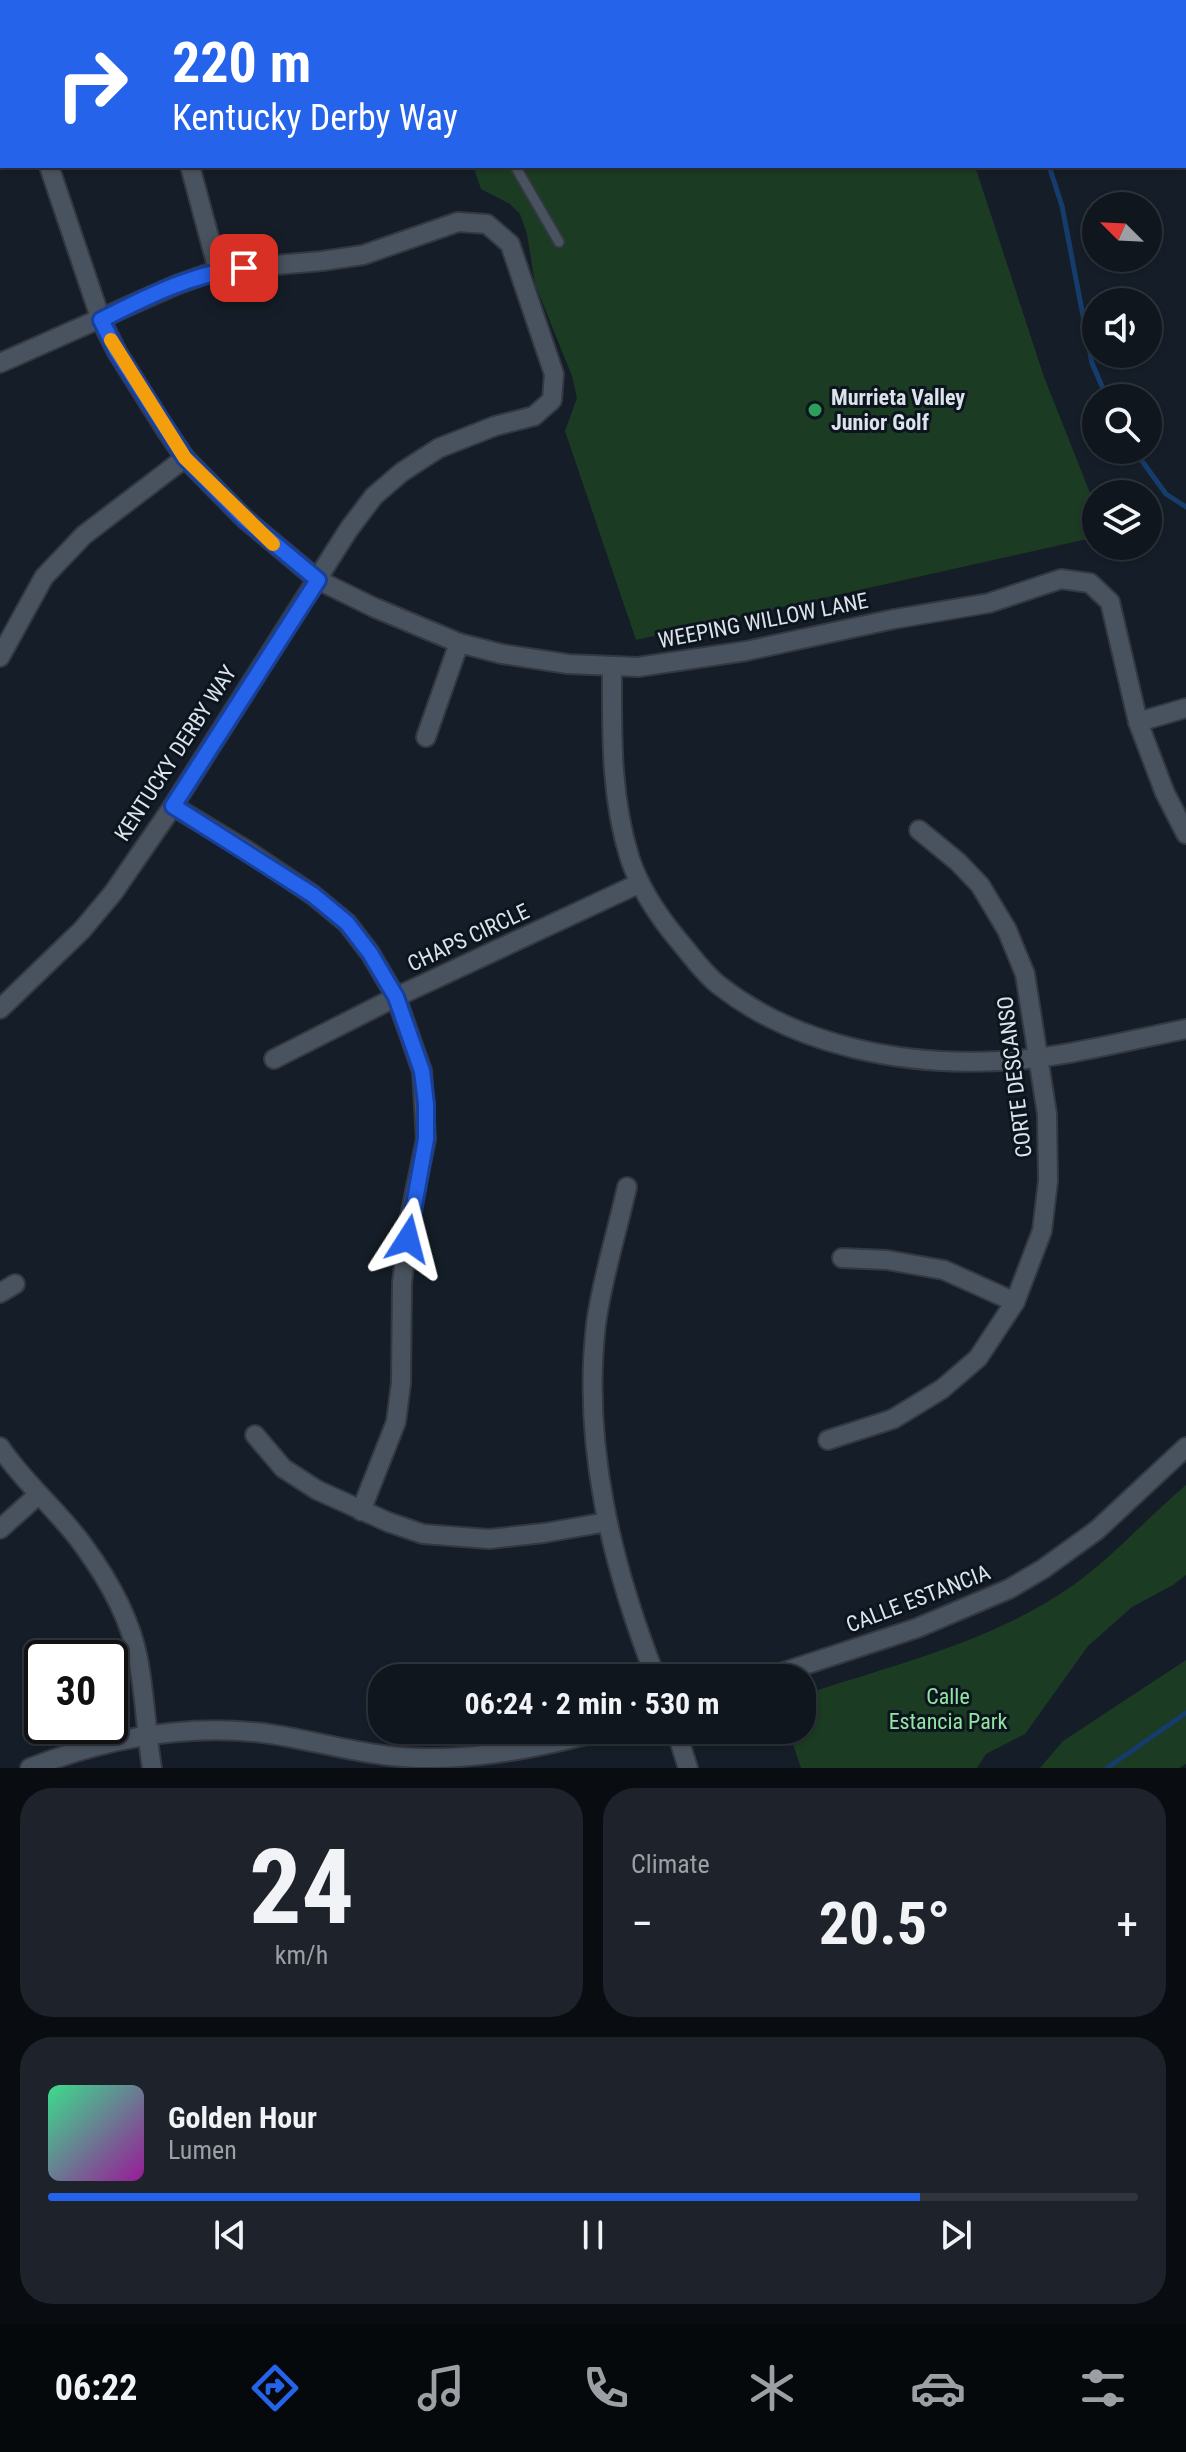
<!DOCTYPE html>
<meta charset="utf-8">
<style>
:root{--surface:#10161e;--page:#1e232b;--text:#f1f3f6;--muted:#9c9fa4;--line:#30353c;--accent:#2563eb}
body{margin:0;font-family:"Roboto Condensed",sans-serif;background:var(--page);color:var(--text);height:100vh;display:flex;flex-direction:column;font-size:30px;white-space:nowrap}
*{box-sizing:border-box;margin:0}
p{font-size:26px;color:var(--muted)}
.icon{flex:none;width:44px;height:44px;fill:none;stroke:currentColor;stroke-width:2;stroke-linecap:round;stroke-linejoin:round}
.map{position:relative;height:1768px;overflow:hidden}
.panel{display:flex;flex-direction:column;gap:20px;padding:20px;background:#090c10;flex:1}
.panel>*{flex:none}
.guide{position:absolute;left:0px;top:0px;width:1186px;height:168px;box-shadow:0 2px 6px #0004,0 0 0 2px var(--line);background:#2563eb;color:#fff;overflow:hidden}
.needle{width:52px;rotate:294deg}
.tools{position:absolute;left:1082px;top:192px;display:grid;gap:16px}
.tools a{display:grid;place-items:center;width:80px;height:80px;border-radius:50%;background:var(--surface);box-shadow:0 2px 6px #0004,0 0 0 2px var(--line);font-size:40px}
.speed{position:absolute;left:24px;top:1640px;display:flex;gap:16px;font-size:40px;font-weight:700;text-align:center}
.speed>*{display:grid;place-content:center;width:104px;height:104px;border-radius:50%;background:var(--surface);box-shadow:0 2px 6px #0004,0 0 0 2px var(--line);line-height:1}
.speed .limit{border:4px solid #111;border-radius:12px;background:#fff;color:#111}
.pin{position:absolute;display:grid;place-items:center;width:68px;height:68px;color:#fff;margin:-34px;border-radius:16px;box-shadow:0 4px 12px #0006}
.me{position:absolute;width:88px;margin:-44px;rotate:9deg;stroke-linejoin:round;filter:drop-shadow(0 0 6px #0008)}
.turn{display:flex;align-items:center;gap:28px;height:168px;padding:0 40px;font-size:36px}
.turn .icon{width:104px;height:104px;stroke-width:2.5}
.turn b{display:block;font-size:56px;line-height:68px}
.big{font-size:60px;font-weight:700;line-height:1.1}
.panel .card{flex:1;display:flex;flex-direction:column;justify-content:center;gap:12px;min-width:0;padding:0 28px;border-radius:32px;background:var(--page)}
.panel .dial{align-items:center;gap:0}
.dial b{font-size:104px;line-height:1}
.song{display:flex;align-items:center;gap:24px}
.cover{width:96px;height:96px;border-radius:12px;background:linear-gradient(135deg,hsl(150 70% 55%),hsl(300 70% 35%))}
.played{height:8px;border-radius:4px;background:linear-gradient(90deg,var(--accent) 80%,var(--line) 80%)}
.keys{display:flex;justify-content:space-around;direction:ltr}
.heat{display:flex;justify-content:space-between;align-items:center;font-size:44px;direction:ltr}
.panel .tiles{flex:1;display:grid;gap:20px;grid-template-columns:1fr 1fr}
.card:last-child{grid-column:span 2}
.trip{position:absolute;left:368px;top:1664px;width:448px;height:80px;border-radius:32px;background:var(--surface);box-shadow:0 2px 6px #0004,0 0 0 2px var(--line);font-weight:700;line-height:80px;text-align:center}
.tabs{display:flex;height:128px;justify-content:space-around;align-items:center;background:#06090c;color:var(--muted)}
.tabs .icon{width:56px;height:56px}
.tabs .current{color:var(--accent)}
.tabs b{font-size:36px;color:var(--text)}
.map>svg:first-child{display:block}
.green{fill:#1b3b22}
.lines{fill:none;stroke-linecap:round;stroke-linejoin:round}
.stream{stroke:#163c6c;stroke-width:5}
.service-casing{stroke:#333841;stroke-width:13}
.minor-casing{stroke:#333841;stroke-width:22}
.secondary-casing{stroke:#333841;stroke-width:28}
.service{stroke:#49535f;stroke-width:9}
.minor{stroke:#49535f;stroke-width:18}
.secondary{stroke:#775a68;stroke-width:24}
.route-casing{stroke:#184099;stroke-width:20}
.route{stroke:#2563eb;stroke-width:14}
.slow{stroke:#f59e0b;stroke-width:14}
.leisure-dot{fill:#2e9e5b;stroke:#0c141e;stroke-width:3}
.labels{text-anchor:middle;stroke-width:6;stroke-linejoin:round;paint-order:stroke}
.poi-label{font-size:22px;font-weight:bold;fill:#dde3ea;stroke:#0c141e;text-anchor:start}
.street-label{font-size:22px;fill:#dde3ea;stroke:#0c141e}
.park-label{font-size:22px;fill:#93e4a1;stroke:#0c141e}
</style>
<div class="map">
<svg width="1186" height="1768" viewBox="0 0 1186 1768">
<rect width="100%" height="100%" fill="#151e28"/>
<g class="green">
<path d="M416 0H920L921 2H417Z"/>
<path d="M473 166H975L1044 377 1096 508V537L636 640 565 431 577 398 572 376 535 284 527 234 520 214 510 204 481 189Z"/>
<path d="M1186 1485V1575L1173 1585 1132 1607 1088 1646 1025 1734 986 1754 977 1768H801L788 1730H802V1695C893 1665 992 1642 1072 1586 1114 1556 1147 1518 1186 1485Z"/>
<path d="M1186 1660V1764L1179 1768H1040L1063 1741Z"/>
</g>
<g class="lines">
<g class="stream">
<path d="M989 0 990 2"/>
<path d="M1049 166 1062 206 1092 363 1107 398"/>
<path d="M1134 450 1166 494 1186 507"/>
<path d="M1107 1768 1186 1713"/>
</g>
<defs>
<g id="service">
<path d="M436 0V2"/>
<path d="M515 166 559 242"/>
</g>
<g id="minor">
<path d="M0 27 2 33"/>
<path d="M49 166 101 320 117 352 164 427 185 458 245 519 318 580 373 607 459 643 502 654 568 664 638 667 746 651 894 619 989 603 1061 579 1090 583 1110 602 1138 722 1165 793 1186 834"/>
<path d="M190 166 218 270"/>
<path d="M0 363 176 285 218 270 322 261 363 255 458 222 487 224 510 244 554 374 552 400 534 416 495 426 439 448 402 472 374 496 349 529 173 806 113 893 82 930 0 1009"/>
<path d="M0 657 44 577 84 535 185 458"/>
<path d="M612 667C612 731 610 796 630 859 640 889 659 917 679 941 692 956 704 974 720 986 798 1047 905 1066 1001 1061 1063 1058 1125 1041 1186 1029"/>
<path d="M1138 722 1186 708"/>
<path d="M426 737 459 643"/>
<path d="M173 806 246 850 313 895 347 923 370 953 396 997 422 1071 426 1139 410 1216 402 1283 401 1383 396 1422 361 1511"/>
<path d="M274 1059 396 997 640 883"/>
<path d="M627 1187C617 1232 602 1279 596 1324 582 1446 612 1566 656 1678"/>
<path d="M842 1258 887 1260 944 1270 1015 1302"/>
<path d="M0 1293 15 1284"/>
<path d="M255 1435 283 1468 317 1490 388 1522 423 1534 489 1539 544 1533 607 1522"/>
<path d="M828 1440 893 1419 942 1389 978 1358 1015 1302 1042 1231 1048 1181 1047 1114 1025 974 1007 930 980 885 958 862 919 830"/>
<path d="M0 1447C24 1483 58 1510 83 1545 108 1579 130 1617 138 1659 145 1695 146 1732 152 1768"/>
<path d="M0 1529 38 1495"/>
<path d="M765 1678 917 1628 1009 1589 1043 1569 1097 1530 1186 1447"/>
<path d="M676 1730 688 1768"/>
<path d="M30 1768C104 1739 184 1724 263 1733 303 1738 342 1750 383 1755 457 1765 534 1749 605 1730"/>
</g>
<path id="secondary" d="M0 1 2 0"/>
</defs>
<use href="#service" class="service-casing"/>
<use href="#minor" class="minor-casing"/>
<use href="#secondary" class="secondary-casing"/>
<use href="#service" class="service"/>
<use href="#minor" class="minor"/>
<use href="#secondary" class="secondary"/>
</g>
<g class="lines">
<defs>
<path id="route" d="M244 268C193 273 146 297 101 320L117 352 185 458 245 519 318 580 173 806 313 895 347 923 370 953 396 997 422 1071 426 1104V1139L408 1239"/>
</defs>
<use href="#route" class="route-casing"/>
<use href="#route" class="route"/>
<path class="slow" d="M111 340 185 458 273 544"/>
</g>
<circle class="leisure-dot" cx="815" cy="410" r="8"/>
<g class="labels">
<g class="poi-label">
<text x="831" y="405">Murrieta Valley<tspan x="831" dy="25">Junior Golf</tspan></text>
</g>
<g class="street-label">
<text transform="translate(763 620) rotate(-11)" y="8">WEEPING WILLOW LANE</text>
<text transform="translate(175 753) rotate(-57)" y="8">KENTUCKY DERBY WAY</text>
<text transform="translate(468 937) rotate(-25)" y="8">CHAPS CIRCLE</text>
<text transform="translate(1014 1077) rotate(-97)" y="8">CORTE DESCANSO</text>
<text transform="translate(918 1598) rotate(-21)" y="8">CALLE ESTANCIA</text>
</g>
<g class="park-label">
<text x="948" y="1704">Calle<tspan x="948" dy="25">Estancia Park</tspan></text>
</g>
</g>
</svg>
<div class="tools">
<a><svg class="needle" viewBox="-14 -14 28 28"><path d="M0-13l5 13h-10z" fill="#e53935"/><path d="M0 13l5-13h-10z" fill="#9c9fa4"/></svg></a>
<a><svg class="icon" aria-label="sound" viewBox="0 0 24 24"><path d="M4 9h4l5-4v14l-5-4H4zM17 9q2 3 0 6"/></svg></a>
<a><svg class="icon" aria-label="search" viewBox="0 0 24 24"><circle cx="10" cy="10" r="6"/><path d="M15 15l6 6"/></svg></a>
<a><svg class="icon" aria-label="layers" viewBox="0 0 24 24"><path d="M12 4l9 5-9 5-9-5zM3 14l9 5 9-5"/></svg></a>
</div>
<div class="speed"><div class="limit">30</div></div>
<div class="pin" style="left:244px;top:268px;background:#d93025"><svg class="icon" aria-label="arrive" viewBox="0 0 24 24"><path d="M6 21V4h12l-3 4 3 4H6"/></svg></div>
<svg class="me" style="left:408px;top:1239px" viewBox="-20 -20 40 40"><path d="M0-17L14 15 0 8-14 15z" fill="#2563eb" stroke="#fff" stroke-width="4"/></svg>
<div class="trip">06:24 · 2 min · 530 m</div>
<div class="guide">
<div class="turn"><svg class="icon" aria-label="right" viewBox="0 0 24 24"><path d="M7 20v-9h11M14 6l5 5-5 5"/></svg><div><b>220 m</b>Kentucky Derby Way</div></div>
</div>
</div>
<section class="panel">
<div class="tiles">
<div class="card dial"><b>24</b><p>km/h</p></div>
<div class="card"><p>Climate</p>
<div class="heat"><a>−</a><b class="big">20.5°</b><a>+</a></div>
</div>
<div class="card">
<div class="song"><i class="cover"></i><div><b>Golden Hour</b><p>Lumen</p></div></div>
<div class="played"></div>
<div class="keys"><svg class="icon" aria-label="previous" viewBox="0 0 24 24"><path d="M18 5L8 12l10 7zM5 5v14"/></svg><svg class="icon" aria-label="pause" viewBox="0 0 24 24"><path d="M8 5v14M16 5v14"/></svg><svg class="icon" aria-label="next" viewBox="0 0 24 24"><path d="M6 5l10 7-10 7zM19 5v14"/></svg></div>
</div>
</div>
</section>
<nav class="tabs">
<b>06:22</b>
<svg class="icon current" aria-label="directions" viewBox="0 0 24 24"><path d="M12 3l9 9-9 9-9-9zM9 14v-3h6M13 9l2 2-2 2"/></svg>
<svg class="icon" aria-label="music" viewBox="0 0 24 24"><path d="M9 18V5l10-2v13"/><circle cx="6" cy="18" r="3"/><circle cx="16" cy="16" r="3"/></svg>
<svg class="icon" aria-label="phone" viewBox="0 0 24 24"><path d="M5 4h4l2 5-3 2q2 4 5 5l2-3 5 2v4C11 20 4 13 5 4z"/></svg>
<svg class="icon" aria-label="climate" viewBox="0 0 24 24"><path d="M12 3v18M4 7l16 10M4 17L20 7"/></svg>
<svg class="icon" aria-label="car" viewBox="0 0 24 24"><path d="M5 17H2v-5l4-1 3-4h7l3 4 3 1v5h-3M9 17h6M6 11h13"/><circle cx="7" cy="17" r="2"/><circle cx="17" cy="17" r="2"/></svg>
<svg class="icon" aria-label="filters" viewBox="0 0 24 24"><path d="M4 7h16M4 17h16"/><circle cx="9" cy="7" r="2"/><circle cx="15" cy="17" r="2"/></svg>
</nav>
